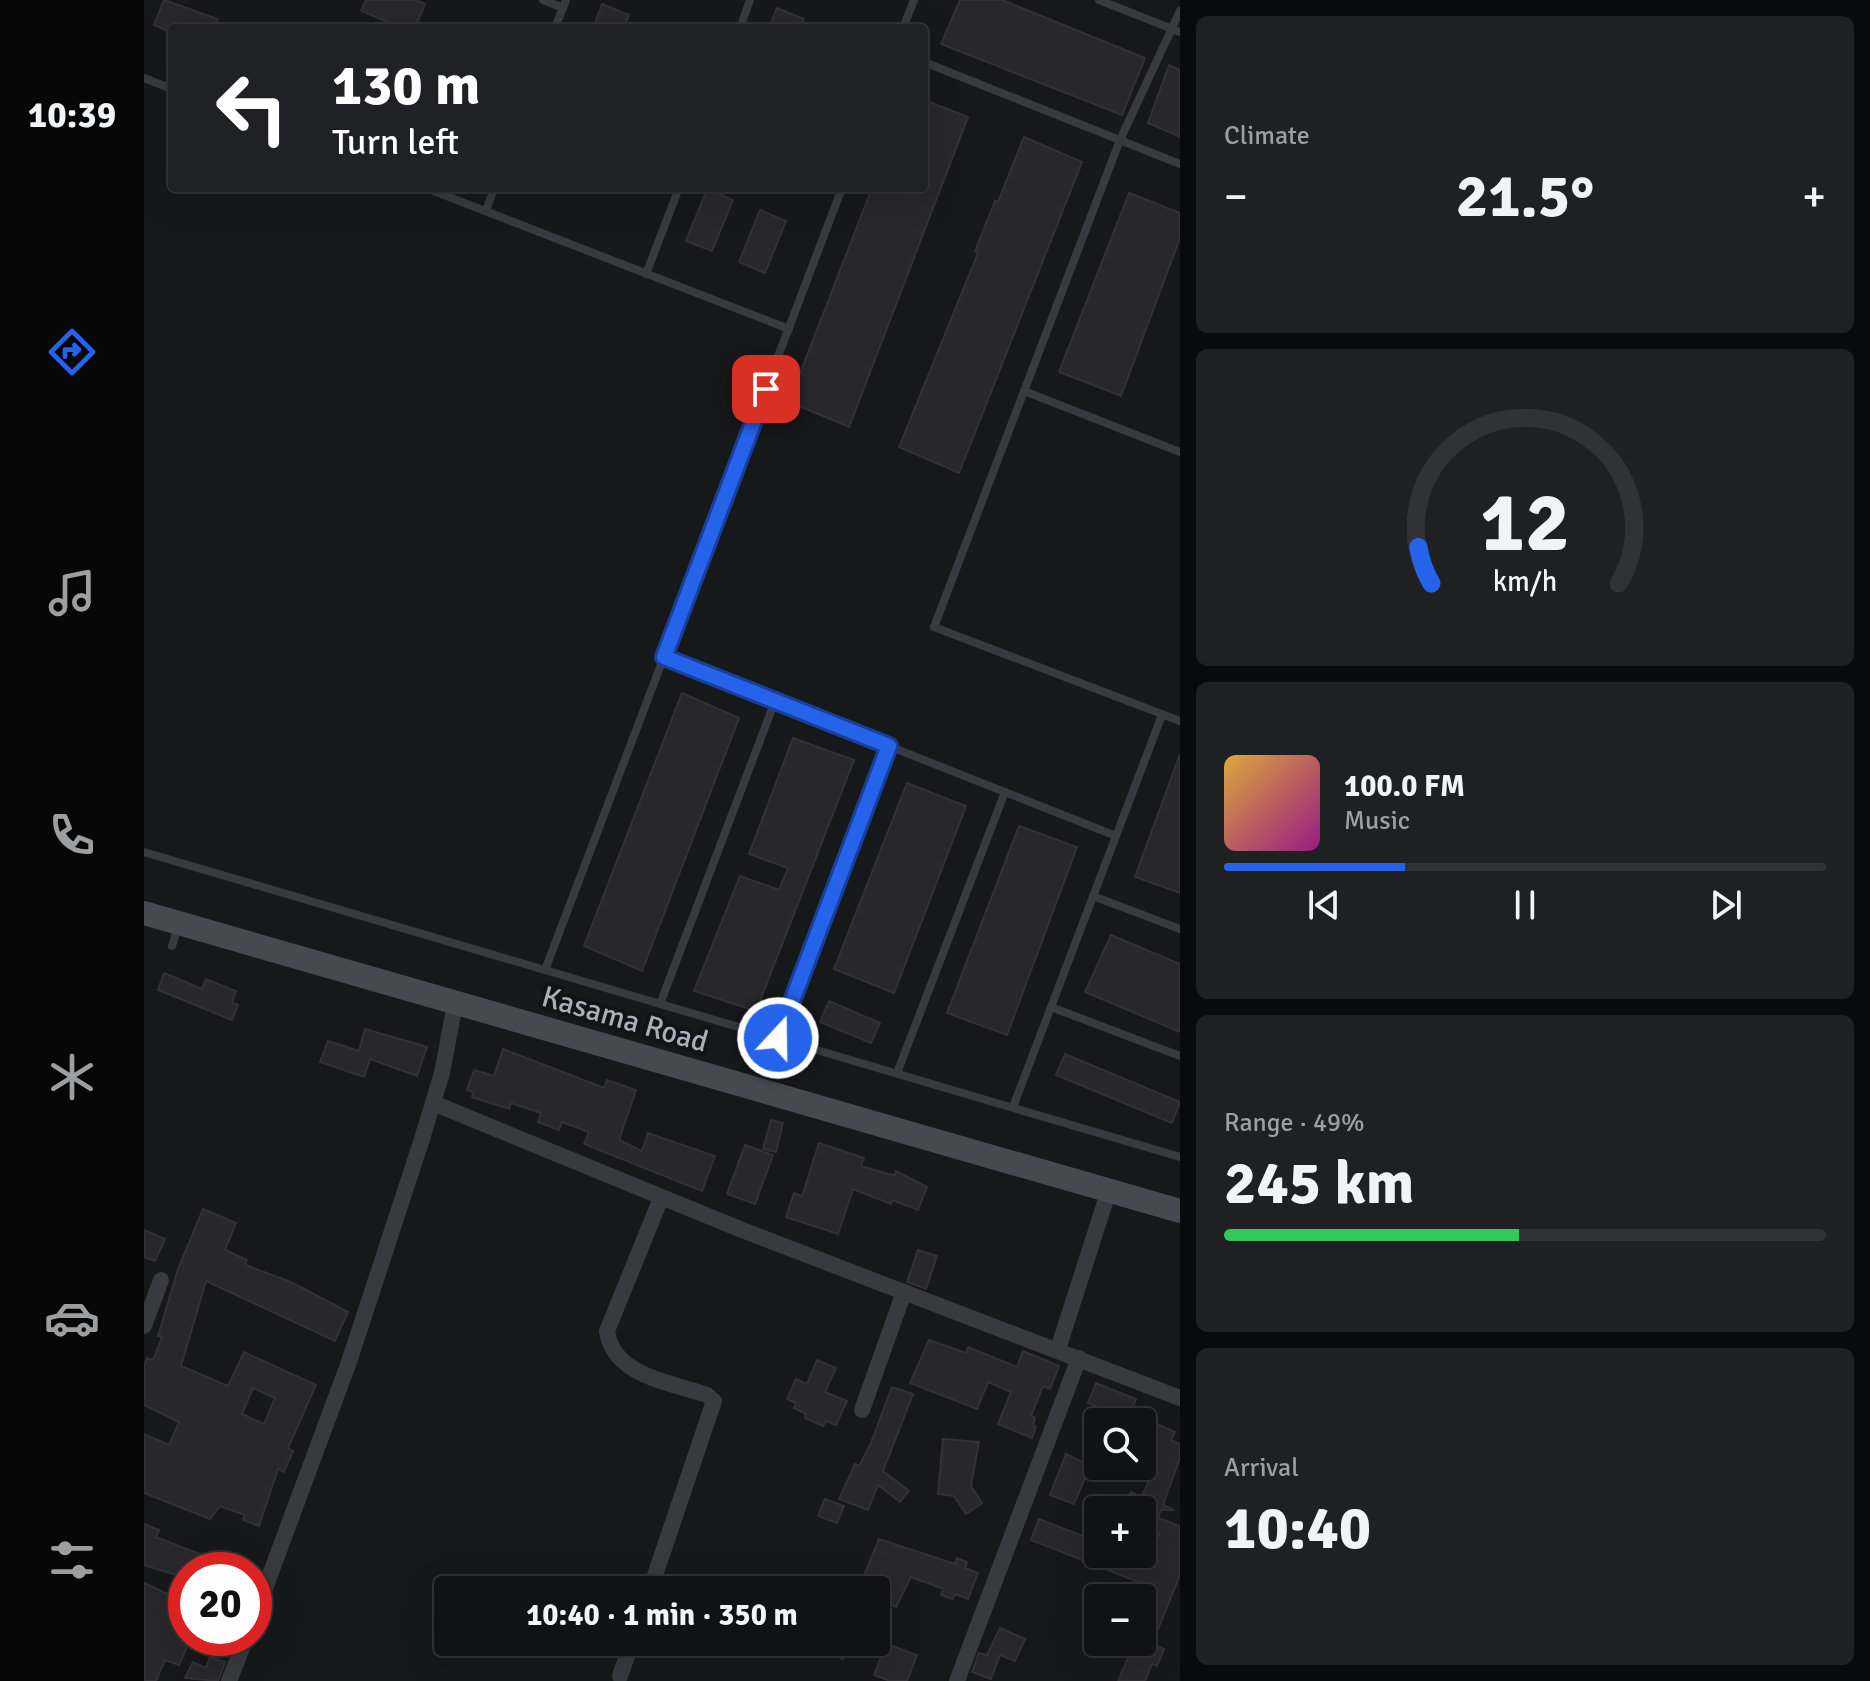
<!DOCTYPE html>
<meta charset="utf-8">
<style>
:root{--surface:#111214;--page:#1e2022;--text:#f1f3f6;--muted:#9c9ea0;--line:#303234;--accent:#2563eb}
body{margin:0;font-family:Signika,sans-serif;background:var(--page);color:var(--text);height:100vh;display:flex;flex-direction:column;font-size:30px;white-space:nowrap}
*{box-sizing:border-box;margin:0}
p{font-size:26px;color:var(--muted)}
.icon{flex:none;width:44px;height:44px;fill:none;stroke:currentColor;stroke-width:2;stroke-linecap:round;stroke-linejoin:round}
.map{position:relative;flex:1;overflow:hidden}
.side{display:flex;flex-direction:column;gap:16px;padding:16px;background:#090a0b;width:690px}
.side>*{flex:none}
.hud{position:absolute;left:24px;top:24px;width:760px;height:168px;border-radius:8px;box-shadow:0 8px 32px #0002,0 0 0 2px var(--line);background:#202124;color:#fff;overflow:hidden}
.buttons{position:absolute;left:940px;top:1408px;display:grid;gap:16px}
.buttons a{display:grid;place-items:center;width:72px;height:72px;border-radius:8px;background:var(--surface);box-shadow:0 8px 32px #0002,0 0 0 2px var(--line);font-size:40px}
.speed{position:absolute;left:24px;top:1552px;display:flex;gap:16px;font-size:40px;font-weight:700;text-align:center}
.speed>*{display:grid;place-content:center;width:104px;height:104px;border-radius:50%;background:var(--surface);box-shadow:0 8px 32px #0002,0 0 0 2px var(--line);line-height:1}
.speed .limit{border:12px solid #d22;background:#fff;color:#111}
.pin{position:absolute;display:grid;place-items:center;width:68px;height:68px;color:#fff;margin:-34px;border-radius:16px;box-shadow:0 4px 12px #0006}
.me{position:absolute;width:88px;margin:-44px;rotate:21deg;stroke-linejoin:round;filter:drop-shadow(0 0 6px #0008)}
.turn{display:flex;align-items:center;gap:28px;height:168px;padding:0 32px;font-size:36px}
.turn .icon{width:104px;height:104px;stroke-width:2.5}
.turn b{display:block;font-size:56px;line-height:68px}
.big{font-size:60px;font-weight:800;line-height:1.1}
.side .card{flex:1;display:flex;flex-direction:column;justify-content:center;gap:12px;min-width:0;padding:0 28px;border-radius:12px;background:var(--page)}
.side .dial{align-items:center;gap:0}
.dial svg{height:208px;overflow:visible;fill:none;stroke:var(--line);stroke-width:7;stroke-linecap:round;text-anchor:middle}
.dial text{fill:var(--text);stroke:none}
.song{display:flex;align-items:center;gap:24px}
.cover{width:96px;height:96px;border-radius:12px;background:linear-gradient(135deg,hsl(40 70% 55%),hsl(310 70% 35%))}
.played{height:8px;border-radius:4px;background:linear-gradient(90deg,var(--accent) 30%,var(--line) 30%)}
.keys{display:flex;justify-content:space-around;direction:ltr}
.heat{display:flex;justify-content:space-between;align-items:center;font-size:44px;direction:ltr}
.charge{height:12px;border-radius:6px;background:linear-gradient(90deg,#34c759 49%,var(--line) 0)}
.trip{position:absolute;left:290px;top:1576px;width:456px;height:80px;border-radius:8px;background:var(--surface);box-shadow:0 8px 32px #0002,0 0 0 2px var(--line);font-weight:800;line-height:80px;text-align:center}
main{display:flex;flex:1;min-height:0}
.tab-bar{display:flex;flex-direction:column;width:144px;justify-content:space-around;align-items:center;background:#070708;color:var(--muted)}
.tab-bar .icon{width:56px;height:56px}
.tab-bar .current{color:var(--accent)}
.tab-bar b{font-size:36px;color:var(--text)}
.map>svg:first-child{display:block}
.building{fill:#28282b;stroke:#323236;stroke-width:2;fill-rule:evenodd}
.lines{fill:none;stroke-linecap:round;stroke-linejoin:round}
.lane{stroke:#383a3f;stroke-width:8}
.street{stroke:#383a3f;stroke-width:16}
.secondary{stroke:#46494f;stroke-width:24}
.route-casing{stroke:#184099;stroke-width:20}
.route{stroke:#2563eb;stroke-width:14}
.labels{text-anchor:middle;stroke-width:8;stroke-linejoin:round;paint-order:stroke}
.street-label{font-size:30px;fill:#aaafb9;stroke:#121315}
</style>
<main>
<nav class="tab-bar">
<b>10:39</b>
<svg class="icon current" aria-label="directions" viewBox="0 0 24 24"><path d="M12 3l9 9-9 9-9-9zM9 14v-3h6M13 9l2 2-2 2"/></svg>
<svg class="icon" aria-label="music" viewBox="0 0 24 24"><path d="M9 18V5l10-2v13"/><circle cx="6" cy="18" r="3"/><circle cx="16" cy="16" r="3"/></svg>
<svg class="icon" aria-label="phone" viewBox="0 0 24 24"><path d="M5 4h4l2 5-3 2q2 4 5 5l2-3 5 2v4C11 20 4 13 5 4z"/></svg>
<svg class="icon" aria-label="climate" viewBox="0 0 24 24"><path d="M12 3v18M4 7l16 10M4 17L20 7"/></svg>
<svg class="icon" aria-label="car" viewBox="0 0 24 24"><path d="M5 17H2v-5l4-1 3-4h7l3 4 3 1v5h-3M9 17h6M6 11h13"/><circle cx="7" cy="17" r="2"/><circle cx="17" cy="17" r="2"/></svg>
<svg class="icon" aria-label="filters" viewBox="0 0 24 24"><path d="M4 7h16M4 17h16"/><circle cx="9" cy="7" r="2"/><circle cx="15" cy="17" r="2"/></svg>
</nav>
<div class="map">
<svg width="1036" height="1681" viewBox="0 0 1036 1681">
<rect width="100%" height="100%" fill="#17181a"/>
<g class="building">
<path d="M20 0 74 19 70 28H28V33L10 25Z"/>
<path d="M222 0H271L281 4 271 28H259L217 11Z"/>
<path d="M816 0H858L1001 58 978 115 797 44Z"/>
<path d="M458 4 485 15 479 28H449Z"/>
<path d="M633 8 660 19 656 28H625Z"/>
<path d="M1025 65 1036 70V137L1004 123Z"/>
<path d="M780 100 824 117 705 427 645 402 728 188H780Z"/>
<path d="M880 137 938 162 815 473 755 447 834 253 831 251 851 201 854 202Z"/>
<path d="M563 189 589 200 568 251 542 241Z"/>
<path d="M985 193 1036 213V238L977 396 915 372Z"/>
<path d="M616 210 642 221 621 273 595 262Z"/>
<path d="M538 693 595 718 498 971 440 946Z"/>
<path d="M649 738 710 760 612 1011 550 991 596 876 635 890 644 868 605 854Z"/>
<path d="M1036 754V893L991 877Z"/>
<path d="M763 783 822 806 750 993 690 969Z"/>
<path d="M875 826 933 847 863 1035 803 1013Z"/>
<path d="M967 935 1036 964V1032L941 992Z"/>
<path d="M20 973 58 989 62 979 92 991 88 1003 94 1005 88 1020 14 990Z"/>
<path d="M685 1001 736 1023 727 1043 676 1022Z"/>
<path d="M221 1029 283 1047 273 1076 226 1059 220 1077 176 1062 184 1041 215 1051Z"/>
<path d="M359 1049 460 1088 463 1080 492 1090 475 1140 498 1151 504 1133 571 1156 558 1191 440 1144 445 1132 418 1122 415 1130 394 1122 397 1113 367 1103 365 1109 328 1097 329 1092 323 1090 330 1070 350 1076Z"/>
<path d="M921 1054 1036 1102 1028 1123 912 1075Z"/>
<path d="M627 1120 639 1123 632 1152 619 1149Z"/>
<path d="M675 1143 720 1158 717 1166 744 1174 751 1175 752 1171 783 1187 774 1210 748 1200 747 1204 709 1189 694 1234 642 1217 650 1193 658 1196Z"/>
<path d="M601 1145 629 1155 611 1204 583 1194Z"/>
<path d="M59 1209 92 1223 81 1250 103 1260 101 1265 147 1282 204 1312 191 1341 62 1281 37 1366 84 1386 100 1352 172 1385 144 1448 149 1451 140 1472 134 1469 115 1526 99 1520 101 1515 76 1506 66 1519 0 1493V1434L25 1445 35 1422 0 1405V1366L3 1358 9 1360 18 1337 14 1336 34 1269ZM109 1388 131 1398 120 1424 98 1414Z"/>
<path d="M0 1230 21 1239 11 1261 0 1257Z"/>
<path d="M774 1250 793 1256 782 1289 763 1282Z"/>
<path d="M785 1340 822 1353 824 1347 873 1367 879 1351 915 1366 906 1389 899 1386 887 1416 891 1418 889 1425 892 1427 888 1438 854 1424 867 1392 844 1382 833 1409 766 1383Z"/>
<path d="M673 1360 692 1368 681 1392 703 1401 692 1425 682 1421 679 1426 661 1418 662 1414 650 1408 652 1403 643 1399 652 1379 663 1384Z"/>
<path d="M952 1383 992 1399 985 1419 944 1403Z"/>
<path d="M748 1387 769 1394 739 1471 765 1491 756 1502 734 1485 724 1510 695 1499 711 1464 715 1466 726 1445Z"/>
<path d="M1015 1425 1031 1432 1027 1440 1036 1444V1458L1019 1505 1030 1510H1017L1014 1518 1036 1526V1575L1008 1644 1020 1649 1013 1666 1008 1664 1001 1681H974L991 1642H998V1596L1002 1585 887 1540 895 1519 954 1542V1554H984L1004 1562 1016 1533 998 1525V1510H979L987 1492 998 1497 1011 1466 1000 1462Z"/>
<path d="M799 1439 835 1442 827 1486 838 1503 822 1514 810 1496 794 1494Z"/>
<path d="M922 1454 946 1466H966L960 1480 943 1473 930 1504 906 1495Z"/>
<path d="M681 1499 700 1506 693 1523 674 1516Z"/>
<path d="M0 1524 15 1530 12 1537 96 1570H42V1578L0 1565Z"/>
<path d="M735 1539 811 1564 813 1558 823 1562 821 1568 834 1573 824 1599 811 1594 809 1599 797 1595 800 1589 767 1577 752 1607 738 1601 732 1590H714Z"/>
<path d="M0 1583 42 1603V1638H47L35 1665 21 1660 12 1681H0Z"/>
<path d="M856 1628 881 1639 871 1661 856 1655 847 1679 828 1672 835 1653 843 1655Z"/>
<path d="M659 1642H706L699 1659Z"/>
<path d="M738 1642 773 1655 763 1681H746L730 1675 737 1657 732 1656Z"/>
<path d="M66 1657 81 1662 74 1681 41 1678 49 1662 62 1668Z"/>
</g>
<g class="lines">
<g class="lane">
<path d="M399 0 419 8"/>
<path d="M955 0 1036 32"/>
<path d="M1036 11 976 140 790 627 1036 721"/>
<path d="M411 28 422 0"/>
<path d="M596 28 606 0"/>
<path d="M759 28 770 0"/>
<path d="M780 62 1036 164"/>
<path d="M0 78 28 89"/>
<path d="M282 188 645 329"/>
<path d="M342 211 350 188"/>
<path d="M502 274 535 188"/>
<path d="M880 391 1036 452"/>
<path d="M520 657 972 836"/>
<path d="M0 852 1036 1157"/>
<path d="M949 896 1036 929"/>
<path d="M28 946 35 924"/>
<path d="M401 970 698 188"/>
<path d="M516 1004 631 701"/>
<path d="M907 1007 1036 1056"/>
<path d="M634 1038 745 746"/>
<path d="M753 1073 861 792"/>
<path d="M869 1107 1018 715"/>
</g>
<g class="street">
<path d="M289 1103 598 1230 1036 1398"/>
<path d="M0 1326 17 1280"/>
<path d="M914 1349 965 1190"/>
<path d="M718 1410 760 1292"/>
<path d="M506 1590 570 1401 563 1395C526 1382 469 1376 463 1331L517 1198"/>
<path d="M110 1618 205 1362 277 1142 298 1073 311 1004"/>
<path d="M476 1676 488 1642"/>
<path d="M85 1681 102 1638"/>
<path d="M813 1681 935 1358"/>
</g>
<path class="secondary" d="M0 913 1036 1211"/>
</g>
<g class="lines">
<defs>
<path id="route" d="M622 389 520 657 745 746 634 1038"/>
</defs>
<use href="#route" class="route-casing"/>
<use href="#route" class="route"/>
</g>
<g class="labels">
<g class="street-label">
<text transform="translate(481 1019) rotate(16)" y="10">Kasama Road</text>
</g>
</g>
</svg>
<div class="buttons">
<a><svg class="icon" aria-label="search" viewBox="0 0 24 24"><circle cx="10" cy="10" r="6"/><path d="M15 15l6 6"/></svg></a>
<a>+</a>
<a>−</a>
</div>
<div class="speed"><div class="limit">20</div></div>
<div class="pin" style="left:622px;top:389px;background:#d93025"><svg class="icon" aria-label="arrive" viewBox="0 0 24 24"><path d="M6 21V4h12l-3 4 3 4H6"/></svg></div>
<svg class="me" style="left:634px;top:1038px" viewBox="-20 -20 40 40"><circle r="17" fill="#2563eb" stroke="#fff" stroke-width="3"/><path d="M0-11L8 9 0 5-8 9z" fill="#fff"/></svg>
<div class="trip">10:40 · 1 min · 350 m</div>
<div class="hud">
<div class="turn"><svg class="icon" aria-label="left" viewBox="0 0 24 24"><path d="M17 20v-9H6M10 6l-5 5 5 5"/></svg><div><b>130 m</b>Turn left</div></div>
</div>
</div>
<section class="side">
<div class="card"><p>Climate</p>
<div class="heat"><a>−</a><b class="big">21.5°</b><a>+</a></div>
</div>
<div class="card dial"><svg viewBox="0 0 100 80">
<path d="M14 69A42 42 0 1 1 86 69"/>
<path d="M14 69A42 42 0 0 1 9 55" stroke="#2563eb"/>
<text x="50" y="56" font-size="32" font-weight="700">12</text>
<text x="50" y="72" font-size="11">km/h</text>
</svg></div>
<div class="card">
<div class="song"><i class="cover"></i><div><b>100.0 FM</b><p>Music</p></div></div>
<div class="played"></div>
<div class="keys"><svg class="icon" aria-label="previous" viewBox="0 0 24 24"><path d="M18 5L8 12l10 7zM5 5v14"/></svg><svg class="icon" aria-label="pause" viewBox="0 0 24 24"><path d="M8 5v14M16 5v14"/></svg><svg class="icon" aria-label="next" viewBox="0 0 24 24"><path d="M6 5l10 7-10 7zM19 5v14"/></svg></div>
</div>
<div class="card"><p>Range · 49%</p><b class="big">245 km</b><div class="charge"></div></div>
<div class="card"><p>Arrival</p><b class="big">10:40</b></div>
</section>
</main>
